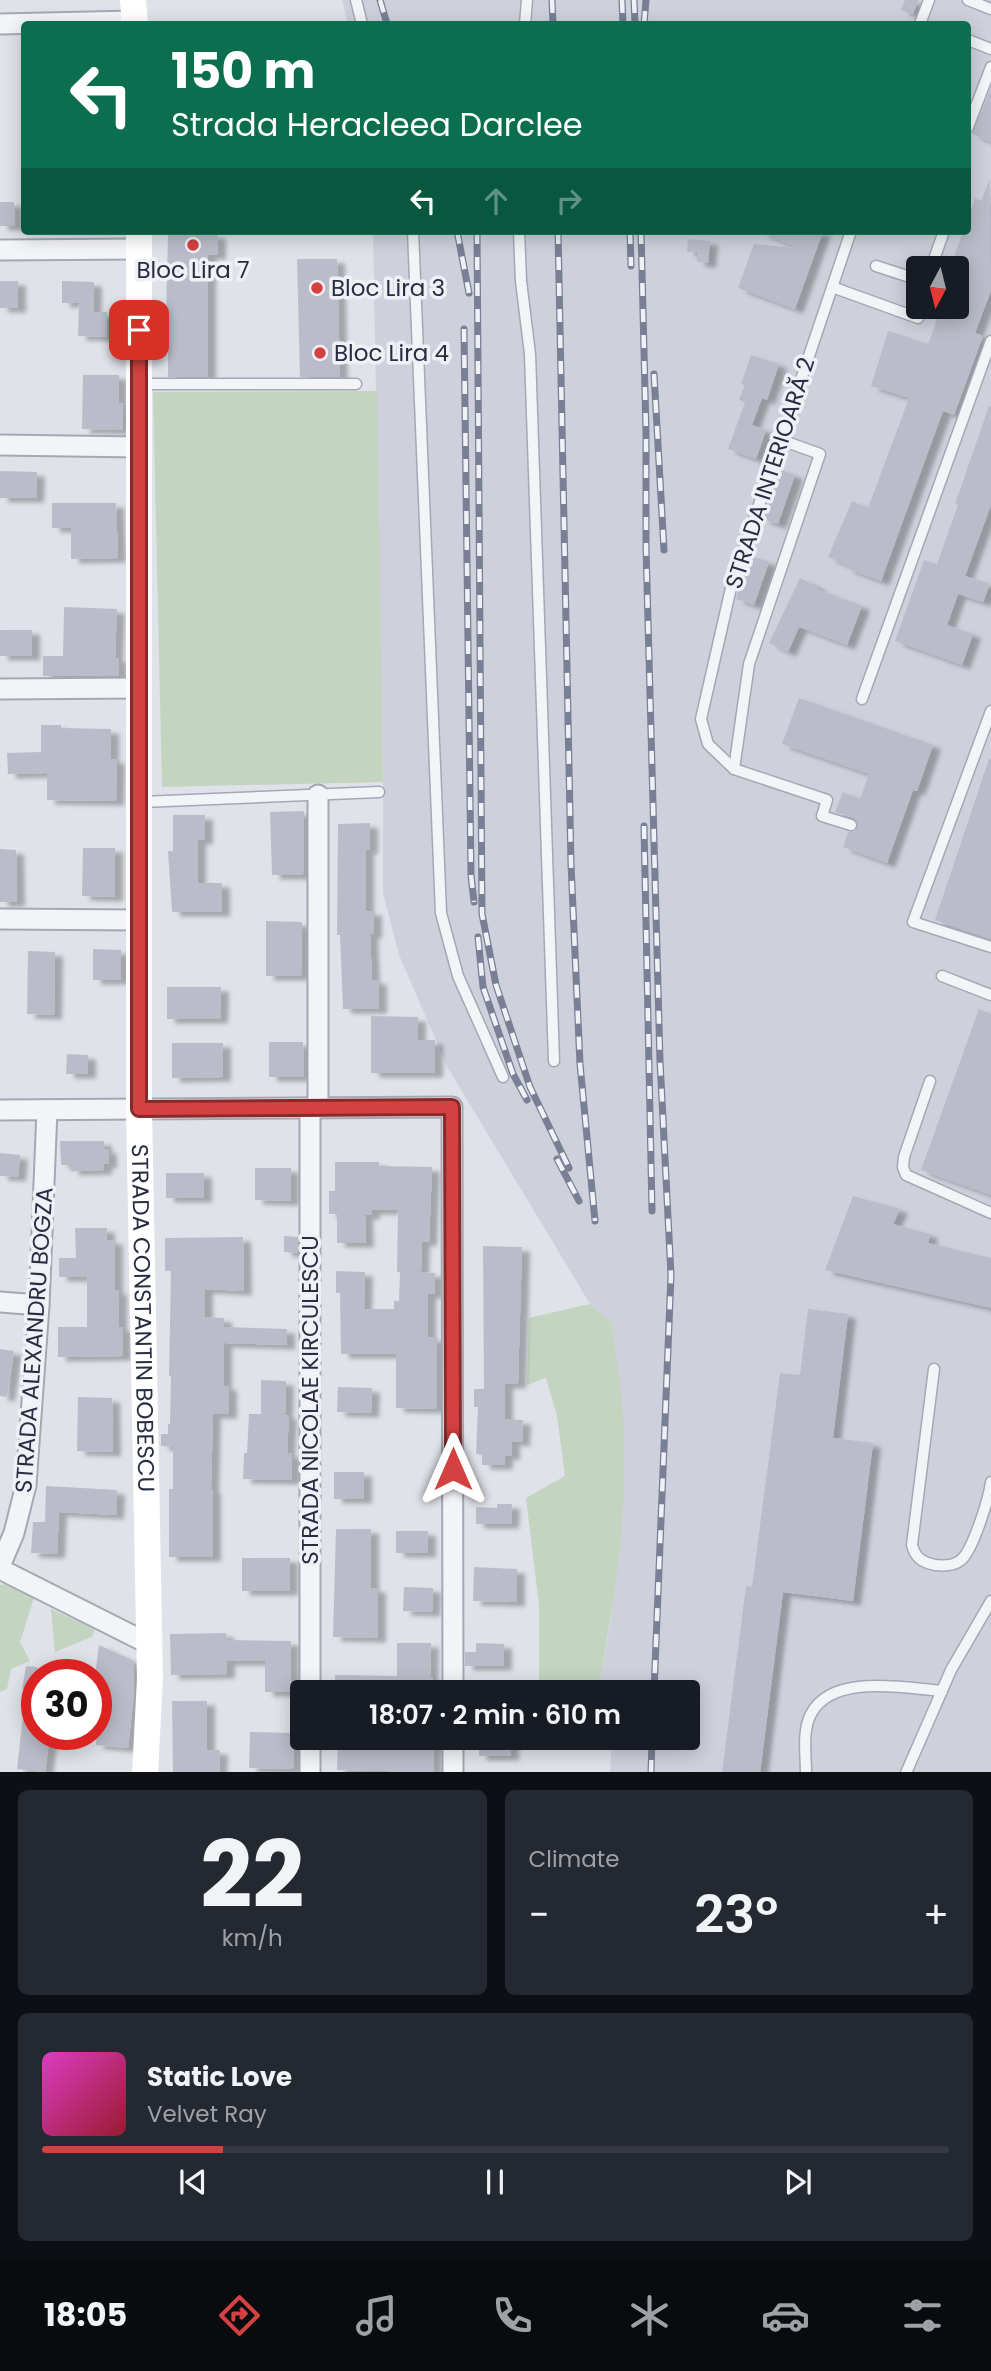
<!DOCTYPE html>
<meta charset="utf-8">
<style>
:root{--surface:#171b24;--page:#242831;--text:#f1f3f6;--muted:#9ea1a6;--line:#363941;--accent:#d34141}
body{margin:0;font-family:Poppins,sans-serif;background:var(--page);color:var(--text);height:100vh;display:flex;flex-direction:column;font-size:26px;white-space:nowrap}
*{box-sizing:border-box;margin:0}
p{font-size:23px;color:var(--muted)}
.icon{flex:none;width:38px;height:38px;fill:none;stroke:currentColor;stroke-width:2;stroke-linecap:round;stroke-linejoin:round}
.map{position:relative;height:1772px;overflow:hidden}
.drawer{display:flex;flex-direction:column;gap:18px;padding:18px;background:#0d0f14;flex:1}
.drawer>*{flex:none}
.banner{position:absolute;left:21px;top:21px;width:950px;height:214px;border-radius:7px;box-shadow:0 4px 18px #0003;background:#0b6e4f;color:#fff;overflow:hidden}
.needle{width:46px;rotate:187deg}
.fabs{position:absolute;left:906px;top:256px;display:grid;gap:14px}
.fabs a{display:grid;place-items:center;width:63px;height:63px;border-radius:7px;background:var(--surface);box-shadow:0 4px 18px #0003;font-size:35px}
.speed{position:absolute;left:21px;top:1659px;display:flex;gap:14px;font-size:35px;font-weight:700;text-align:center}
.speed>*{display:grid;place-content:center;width:91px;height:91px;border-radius:50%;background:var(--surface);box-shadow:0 4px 18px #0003;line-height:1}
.speed .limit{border:10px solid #d22;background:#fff;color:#111}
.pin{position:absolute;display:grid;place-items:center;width:60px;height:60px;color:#fff;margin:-30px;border-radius:14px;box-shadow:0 4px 10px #0006}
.me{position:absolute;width:77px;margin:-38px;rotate:0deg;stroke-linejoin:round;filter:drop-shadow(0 0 5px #0008)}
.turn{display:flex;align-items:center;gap:24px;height:147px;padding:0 35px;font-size:32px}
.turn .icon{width:91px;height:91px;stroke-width:2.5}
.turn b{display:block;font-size:49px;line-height:60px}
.lanes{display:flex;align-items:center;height:66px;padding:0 35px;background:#0003;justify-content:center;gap:35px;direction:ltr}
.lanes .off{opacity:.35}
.big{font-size:52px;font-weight:600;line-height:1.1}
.drawer .tile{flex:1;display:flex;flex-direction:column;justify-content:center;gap:10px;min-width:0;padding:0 24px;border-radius:10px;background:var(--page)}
.drawer .dial{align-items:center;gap:0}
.dial b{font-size:91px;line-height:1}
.song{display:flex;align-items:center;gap:21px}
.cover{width:84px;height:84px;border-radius:10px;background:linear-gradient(135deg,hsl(310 70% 55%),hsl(350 70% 35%))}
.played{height:7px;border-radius:4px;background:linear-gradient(90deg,var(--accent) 20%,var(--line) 20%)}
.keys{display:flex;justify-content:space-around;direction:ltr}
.heat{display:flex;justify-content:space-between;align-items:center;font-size:38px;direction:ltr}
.drawer .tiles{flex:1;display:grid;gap:18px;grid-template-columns:1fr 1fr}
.tile:last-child{grid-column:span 2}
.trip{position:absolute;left:290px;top:1680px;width:410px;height:70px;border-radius:7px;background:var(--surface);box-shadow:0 4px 18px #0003;font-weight:600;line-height:70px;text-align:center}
.tab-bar{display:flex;height:112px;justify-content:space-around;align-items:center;background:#090b0e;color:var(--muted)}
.tab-bar .icon{width:49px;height:49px}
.tab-bar .selected{color:var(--accent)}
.tab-bar b{font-size:32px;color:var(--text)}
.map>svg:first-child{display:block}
.built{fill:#ced1db;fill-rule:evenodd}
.green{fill:#c3d4c1}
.building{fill:#babdc9;filter:url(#shadow)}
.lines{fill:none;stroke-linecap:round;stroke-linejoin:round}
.lane-casing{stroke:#a5a8b3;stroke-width:13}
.street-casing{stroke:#a5a8b3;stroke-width:23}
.lane{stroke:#f3f4f8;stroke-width:10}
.street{stroke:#f3f4f8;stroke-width:19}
.secondary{stroke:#fff;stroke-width:26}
.rail-casing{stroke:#797f94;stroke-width:7}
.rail{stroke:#f0f1f7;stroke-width:4.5;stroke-dasharray:13;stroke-linecap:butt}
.route-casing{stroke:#892a2a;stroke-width:18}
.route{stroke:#d34141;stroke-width:12}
.poi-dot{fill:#d34141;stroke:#f0f1f7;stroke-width:2.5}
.labels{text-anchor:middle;stroke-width:7;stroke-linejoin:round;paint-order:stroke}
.poi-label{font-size:23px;fill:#282d41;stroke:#f0f1f7;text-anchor:start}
.street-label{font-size:23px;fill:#282d41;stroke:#f0f1f7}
</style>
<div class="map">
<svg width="991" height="1773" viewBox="0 0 991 1773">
<defs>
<filter id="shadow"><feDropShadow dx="8" dy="4.5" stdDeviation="2" flood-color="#0004"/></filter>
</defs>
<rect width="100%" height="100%" fill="#e0e2e9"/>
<path class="built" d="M342 0H991V1772H610L612 1738H688V1692H598L610 1625 622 1518 624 1434 612 1323 590 1304 448 1068 399 955 383 893V782L373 231H968V24H348ZM919 268H957V306H919Z"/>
<g class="green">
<path d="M377 391 383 782 162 787 153 392Z"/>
<path d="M590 1304 612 1323C616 1360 623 1398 624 1435 627 1522 613 1608 598 1692H539V1605L526 1498 565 1476 557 1416 546 1378 527 1385 529 1318Z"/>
<path d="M8 1584 34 1598 20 1642 30 1661 11 1669 7 1689 0 1692V1585Z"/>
<path d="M51 1609 95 1629 92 1637 55 1652Z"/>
</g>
<g class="building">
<path d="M905 0H918L913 14 901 10Z"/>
<path d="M991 88V142L972 134Z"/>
<path d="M990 178 991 290 975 333 983 336 954 415 943 411 881 581 846 568 847 565 828 557 852 501 868 508 909 398 871 386 888 331 928 344 937 320 931 317 935 306H957V268H950L963 231H968V218L975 198 981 201Z"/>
<path d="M0 202H14L15 226H0Z"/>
<path d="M758 231H823L795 309 738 288 754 244 793 248V246Z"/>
<path d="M168 234H218V255H208V377H168V315H166Z"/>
<path d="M688 239 710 241 708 263 697 262V252H687Z"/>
<path d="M297 259H337L340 377H300Z"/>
<rect x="0" y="281" width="18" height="27"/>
<path d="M62 281 94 282V312H107L106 337 78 336 79 303H62Z"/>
<path d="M751 355 779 364 767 400 762 398 752 425 766 430 756 459 728 449 745 402 739 400 745 385 741 384Z"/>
<path d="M83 375H119V403H123V430L82 429Z"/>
<path d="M989 406H991V505L965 576 990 584 983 602 958 594 947 625 973 634 962 665 895 641 924 560 937 564 958 505 955 504Z"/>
<path d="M779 469 795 475 778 524 762 519Z"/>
<path d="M0 471 37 472 36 498H0Z"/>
<path d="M52 503H116L118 558 71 559V528H52Z"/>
<path d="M751 556 769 562 754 605 736 599Z"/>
<path d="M800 578 818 587 817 589 862 606 847 645 799 627 788 652 769 643Z"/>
<path d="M64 607 117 609 115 658H119V676H43V656H63Z"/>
<rect x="0" y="630" width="32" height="26"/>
<path d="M799 698 933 745 917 791 913 790 887 863 843 847 848 832 855 831 858 824 854 818 835 812 843 792 860 799 869 774 782 744Z"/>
<path d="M41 725H61V728L111 729V759H117L116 801 47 800V773L8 774 7 753 41 752Z"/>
<path d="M989 759H991V939L935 920Z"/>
<path d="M304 811 303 875H272L270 812Z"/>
<path d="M173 815H205V840H198V883H222V912H172L168 851H173Z"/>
<path d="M370 823V849L366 850V911H374V934H370L372 980H379V1009H343L340 935H337L338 824Z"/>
<path d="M83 848H115V897L82 896Z"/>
<path d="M0 849 16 850 17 902H0Z"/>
<path d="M266 921 302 922 301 976H266Z"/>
<path d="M93 949 121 950V980H93Z"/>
<path d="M28 951 55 952 54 1015 27 1014Z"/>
<path d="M167 987H221L220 1019H167Z"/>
<path d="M979 1009 991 1014V1195L921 1170Z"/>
<path d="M371 1016 418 1017V1040H435V1073H371Z"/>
<path d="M269 1042H303L304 1077H269Z"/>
<path d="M172 1043H223V1077L172 1078Z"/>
<path d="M67 1054 88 1055V1074H66Z"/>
<path d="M60 1141H104V1149H109V1164H104V1170L71 1171V1165H61Z"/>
<path d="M0 1153 20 1155 18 1177 0 1176Z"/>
<path d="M335 1162H379V1166L432 1167 429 1242 422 1241 421 1272 435 1273V1294H428V1337H437V1409L396 1408V1354H341L340 1293H336V1271L365 1272 364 1309H394V1301H399L400 1272H397L398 1210H372V1215H365L366 1243H337V1214H329V1191H335Z"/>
<path d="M255 1168H291V1201L255 1200Z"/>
<rect x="166" y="1173" width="38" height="25"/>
<path d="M853 1196 900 1209 893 1224 930 1234 928 1243 991 1258V1308L825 1270Z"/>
<path d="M75 1228H107V1240H115V1290H119V1327H123V1356L58 1357V1327H87V1277H59V1258H76Z"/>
<path d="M284 1236 298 1237V1253L284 1252Z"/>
<path d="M243 1237 244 1291 205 1289V1317L224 1318V1327L287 1329V1345L224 1343V1386H229V1414H213L211 1489H213V1557H169V1489H173V1447L161 1446V1434H168V1424H170L171 1376H169L171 1271H165V1238Z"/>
<path d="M483 1246 522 1247 518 1384H505V1419L523 1420 522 1442 512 1441V1456L505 1455V1465H482V1455L476 1454 478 1407H474V1389H484Z"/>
<path d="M808 1309 848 1314 833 1438 873 1443 853 1601 783 1592 760 1773H722L746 1586 752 1587 780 1373 800 1375Z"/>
<path d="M0 1349 14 1351 7 1397 0 1396Z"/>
<path d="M261 1380 286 1381 285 1415H289L287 1453H292V1480L243 1479 244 1453H247L249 1414H261Z"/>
<path d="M338 1387 372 1388 371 1413 337 1412Z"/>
<path d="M78 1397 112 1398 113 1452 77 1451Z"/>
<rect x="334" y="1472" width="30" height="27"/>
<path d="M46 1486 117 1490 116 1515 59 1512 57 1554 31 1553 33 1522H45Z"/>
<path d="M497 1504H512L511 1524H476V1507L497 1508Z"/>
<path d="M336 1529H371V1588H378V1638L333 1637Z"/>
<rect x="396" y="1531" width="32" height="22"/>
<rect x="242" y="1558" width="48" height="33"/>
<path d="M474 1567 517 1569V1602L473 1601Z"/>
<path d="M404 1587 433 1588 432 1612 403 1611Z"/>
<path d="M226 1633 227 1640 291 1641V1692H265V1661H227V1674L171 1675 170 1634Z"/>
<path d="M397 1643H431L430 1677 433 1678 432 1692H335V1675L397 1676Z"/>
<path d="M476 1643 504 1644V1666H465V1652H476Z"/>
<path d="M99 1645 134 1661 133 1702 128 1748 96 1745 98 1697 95 1675Z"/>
<path d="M26 1666 37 1667V1734H50L45 1772 17 1769 26 1689H22Z"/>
<path d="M172 1701H207V1750H220L219 1773H173Z"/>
<path d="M250 1732 294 1733 293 1769 249 1768Z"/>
<path d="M338 1738H434V1772L337 1770Z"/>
<rect x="479" y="1738" width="32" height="18"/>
</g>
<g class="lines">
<defs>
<g id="lane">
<path d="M356 0 362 24"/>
<path d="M968 0 991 9"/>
<path d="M525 24 527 0"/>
<path d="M920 24 929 0"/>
<path d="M968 40 991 49"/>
<path d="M968 127 991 67"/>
<path d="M413 231 441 913 458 976 503 1077"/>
<path d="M519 231 521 281 530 354 554 1061"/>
<path d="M876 266 919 280"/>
<path d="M931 268 944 231"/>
<path d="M832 287 918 318"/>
<path d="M140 384H356"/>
<path d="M862 699 991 341"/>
<path d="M991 711 913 922 991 947"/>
<path d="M734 769 749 664 820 454 781 440"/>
<path d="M142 802 379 792"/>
<path d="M851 825 822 816 827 800 734 769 708 744 701 719 731 588 851 231"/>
<path d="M942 976 991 995"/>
<path d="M930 1081 904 1157 903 1167 906 1175 991 1213"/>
<path d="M934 1369 912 1545C915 1557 921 1562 935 1565 944 1566 954 1566 961 1560 973 1550 989 1498 991 1482"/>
<path d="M806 1773C806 1755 802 1730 811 1714 832 1673 905 1688 942 1691"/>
<path d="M906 1773 951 1670 991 1601"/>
</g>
<g id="street">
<path d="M0 24 135 21"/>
<path d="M0 250 139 249"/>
<path d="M0 445 139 447"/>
<path d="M0 689 139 688"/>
<path d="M318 795V1108"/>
<path d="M0 919 139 920"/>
<path d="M310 1108V1692"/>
<path d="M0 1110 452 1107 453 1692"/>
<path d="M0 1302 39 1305"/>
<path d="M0 1566 14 1533 26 1485 39 1305 47 1110"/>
<path d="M0 1569 149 1644"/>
<path d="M310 1738V1773"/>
<path d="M453 1738V1773"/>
</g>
</defs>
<use href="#lane" class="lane-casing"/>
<use href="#street" class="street-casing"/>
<use href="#lane" class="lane"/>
<use href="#street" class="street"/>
<g class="secondary">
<path d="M133 0 135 24"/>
<path id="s1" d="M139 231V1109L150 1680 145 1773"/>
</g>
<defs>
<g id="rail">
<path d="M380 0 387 24"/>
<path d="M552 0 553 24"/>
<path d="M622 0 623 24"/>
<path d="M634 0 635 24"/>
<path d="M644 24 646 0"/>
<path d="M457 231 469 293"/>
<path d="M477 231 482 914 496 985 530 1087 569 1168"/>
<path d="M558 231 571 864 580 1064 595 1221"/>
<path d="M630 231 631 266"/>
<path d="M641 231 646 431V547L660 1061 671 1275 654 1692"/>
<path d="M464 329 471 875 474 902"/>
<path d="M654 374 664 550"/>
<path d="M644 826 652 1211"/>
<path d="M478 937 483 987 513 1074 527 1100"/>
<path d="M557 1159 579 1201"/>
<path d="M651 1773 652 1738"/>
</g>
</defs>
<use href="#rail" class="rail-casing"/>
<use href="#rail" class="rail"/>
</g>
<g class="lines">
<defs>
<path id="route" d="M139 330V1109L452 1107 453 1469"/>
</defs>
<use href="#route" class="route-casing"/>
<use href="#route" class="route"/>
</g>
<g class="poi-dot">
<circle cx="193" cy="245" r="7"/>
<circle cx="317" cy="288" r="7"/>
<circle cx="320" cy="353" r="7"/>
</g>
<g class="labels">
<g class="poi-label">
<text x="193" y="278" text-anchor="middle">Bloc Lira 7</text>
<text x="331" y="296">Bloc Lira 3</text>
<text x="334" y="361">Bloc Lira 4</text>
</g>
<g class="street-label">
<text transform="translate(770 473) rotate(-72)" y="8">STRADA INTERIOARĂ 2</text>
<text dy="8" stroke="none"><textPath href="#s1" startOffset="1087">STRADA CONSTANTIN BOBESCU</textPath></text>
<text transform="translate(34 1340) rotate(-86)" y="8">STRADA ALEXANDRU BOGZA</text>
<text transform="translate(310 1400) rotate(-90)" y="8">STRADA NICOLAE KIRCULESCU</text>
</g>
</g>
</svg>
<div class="fabs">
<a><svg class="needle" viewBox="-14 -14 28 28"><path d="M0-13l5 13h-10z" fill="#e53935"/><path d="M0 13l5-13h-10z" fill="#9ea1a6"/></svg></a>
</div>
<div class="speed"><div class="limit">30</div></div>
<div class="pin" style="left:139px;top:330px;background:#d93025"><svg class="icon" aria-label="arrive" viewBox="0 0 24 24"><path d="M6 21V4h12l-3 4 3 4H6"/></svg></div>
<svg class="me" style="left:453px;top:1469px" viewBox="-20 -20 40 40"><path d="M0-17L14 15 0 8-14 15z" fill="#d34141" stroke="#fff" stroke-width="4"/></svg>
<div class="trip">18:07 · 2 min · 610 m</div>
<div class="banner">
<div class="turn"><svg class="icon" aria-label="left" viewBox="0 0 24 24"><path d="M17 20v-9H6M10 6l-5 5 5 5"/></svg><div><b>150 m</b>Strada Heracleea Darclee</div></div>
<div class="lanes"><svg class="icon" aria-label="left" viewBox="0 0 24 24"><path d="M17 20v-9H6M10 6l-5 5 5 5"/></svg><svg class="icon off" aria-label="ahead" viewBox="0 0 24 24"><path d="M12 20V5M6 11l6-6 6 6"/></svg><svg class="icon off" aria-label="right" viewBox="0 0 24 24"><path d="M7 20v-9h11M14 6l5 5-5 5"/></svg></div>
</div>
</div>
<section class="drawer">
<div class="tiles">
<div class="tile dial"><b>22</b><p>km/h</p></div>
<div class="tile"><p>Climate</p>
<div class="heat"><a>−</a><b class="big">23°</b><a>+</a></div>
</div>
<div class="tile">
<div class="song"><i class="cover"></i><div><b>Static Love</b><p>Velvet Ray</p></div></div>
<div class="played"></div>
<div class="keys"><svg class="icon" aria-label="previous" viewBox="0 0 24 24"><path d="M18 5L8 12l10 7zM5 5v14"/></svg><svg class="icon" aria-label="pause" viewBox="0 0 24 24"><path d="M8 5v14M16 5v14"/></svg><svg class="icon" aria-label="next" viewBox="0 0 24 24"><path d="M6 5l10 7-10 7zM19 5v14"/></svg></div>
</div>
</div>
</section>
<nav class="tab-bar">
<b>18:05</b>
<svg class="icon selected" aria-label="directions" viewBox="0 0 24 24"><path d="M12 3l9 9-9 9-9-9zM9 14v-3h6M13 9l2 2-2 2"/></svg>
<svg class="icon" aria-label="music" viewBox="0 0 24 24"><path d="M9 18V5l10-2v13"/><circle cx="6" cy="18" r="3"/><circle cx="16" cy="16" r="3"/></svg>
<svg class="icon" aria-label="phone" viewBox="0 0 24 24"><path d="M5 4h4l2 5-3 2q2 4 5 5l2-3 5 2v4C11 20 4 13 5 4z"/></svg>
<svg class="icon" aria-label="climate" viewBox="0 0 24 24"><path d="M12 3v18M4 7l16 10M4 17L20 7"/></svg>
<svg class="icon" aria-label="car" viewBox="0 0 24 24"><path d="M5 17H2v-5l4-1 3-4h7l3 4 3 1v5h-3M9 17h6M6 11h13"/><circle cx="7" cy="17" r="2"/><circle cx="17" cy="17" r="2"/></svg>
<svg class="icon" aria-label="filters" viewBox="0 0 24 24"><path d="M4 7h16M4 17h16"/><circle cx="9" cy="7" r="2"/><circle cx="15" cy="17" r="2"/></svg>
</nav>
